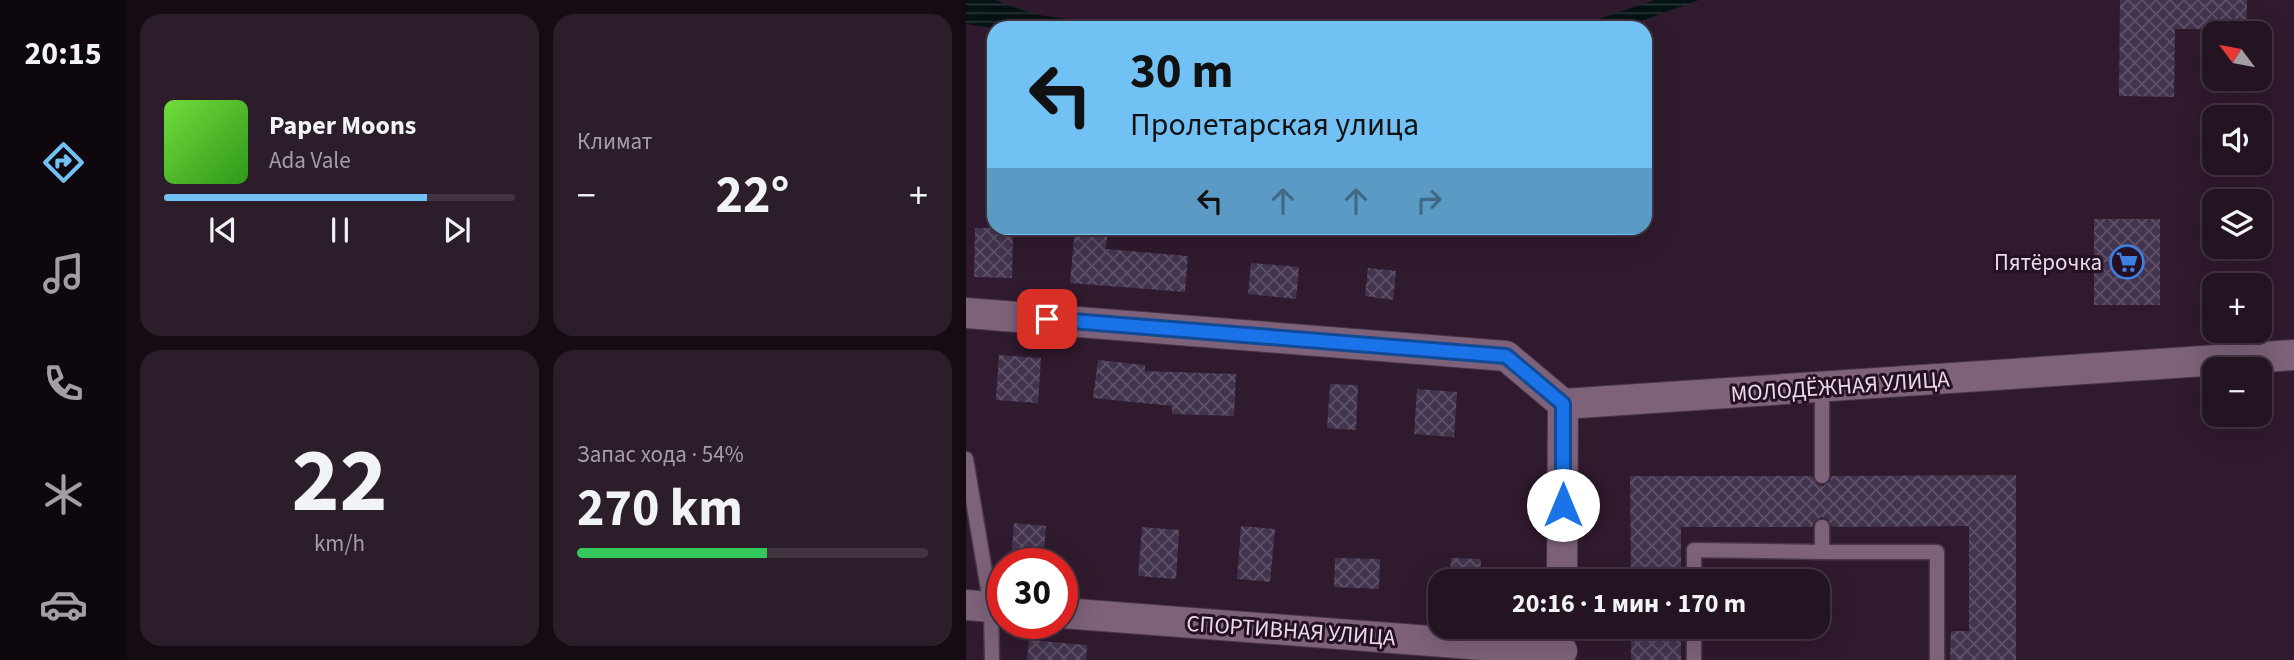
<!DOCTYPE html>
<html lang="ru">
<meta charset="utf-8">
<style>
:root{--surface:#241422;--page:#2c1d2a;--text:#f1f3f6;--muted:#a39ea5;--line:#413340;--accent:#72c1f5}
body{margin:0;font-family:"Source Sans 3",sans-serif;background:var(--page);color:var(--text);height:100vh;display:flex;flex-direction:column;font-size:26px;white-space:nowrap}
*{box-sizing:border-box;margin:0}
p{font-size:23px;color:var(--muted)}
.icon{flex:none;width:38px;height:38px;fill:none;stroke:currentColor;stroke-width:2;stroke-linecap:round;stroke-linejoin:round}
.map{position:relative;flex:1;overflow:hidden}
.sheet{display:flex;flex-direction:column;gap:14px;padding:14px;background:#140b13;width:840px}
.sheet>*{flex:none}
.guide{position:absolute;left:21px;top:21px;width:665px;height:214px;border-radius:21px;box-shadow:0 7px 28px #0002,0 0 0 2px var(--line);background:#72c1f5;color:#111;overflow:hidden}
.needle{width:46px;rotate:302deg}
.controls{position:absolute;left:1236px;top:21px;display:grid;gap:14px}
.controls a{display:grid;place-items:center;width:70px;height:70px;border-radius:14px;background:var(--surface);box-shadow:0 7px 28px #0002,0 0 0 2px var(--line);font-size:35px}
.speed{position:absolute;left:21px;top:548px;display:flex;gap:14px;font-size:35px;font-weight:700;text-align:center}
.speed>*{display:grid;place-content:center;width:91px;height:91px;border-radius:50%;background:var(--surface);box-shadow:0 7px 28px #0002,0 0 0 2px var(--line);line-height:1}
.speed .limit{border:10px solid #d22;background:#fff;color:#111}
.pin{position:absolute;display:grid;place-items:center;width:60px;height:60px;color:#fff;margin:-30px;border-radius:14px;box-shadow:0 4px 10px #0006}
.me{position:absolute;width:77px;margin:-38px;rotate:0deg;stroke-linejoin:round;filter:drop-shadow(0 0 5px #0008)}
.turn{display:flex;align-items:center;gap:24px;height:147px;padding:0 28px;font-size:32px}
.turn .icon{width:91px;height:91px;stroke-width:2.5}
.turn b{display:block;font-size:49px;line-height:60px}
.lanes{display:flex;align-items:center;height:66px;padding:0 28px;background:#0003;justify-content:center;gap:35px;direction:ltr}
.lanes .off{opacity:.35}
.big{font-size:52px;font-weight:700;line-height:1.1}
.sheet .card{flex:1;display:flex;flex-direction:column;justify-content:center;gap:10px;min-width:0;padding:0 24px;border-radius:21px;background:var(--page)}
.sheet .dial{align-items:center;gap:0}
.dial b{font-size:91px;line-height:1}
.song{display:flex;align-items:center;gap:21px}
.cover{width:84px;height:84px;border-radius:10px;background:linear-gradient(135deg,hsl(100 70% 55%),hsl(110 70% 35%))}
.played{height:7px;border-radius:4px;background:linear-gradient(90deg,var(--accent) 75%,var(--line) 75%)}
.keys{display:flex;justify-content:space-around;direction:ltr}
.heat{display:flex;justify-content:space-between;align-items:center;font-size:38px;direction:ltr}
.charge{height:10px;border-radius:5px;background:linear-gradient(90deg,#34c759 54%,var(--line) 0)}
.sheet .tiles{flex:1;display:grid;gap:14px;grid-template-columns:repeat(2,1fr)}
.trip{position:absolute;left:462px;top:569px;width:402px;height:70px;border-radius:21px;background:var(--surface);box-shadow:0 7px 28px #0002,0 0 0 2px var(--line);font-weight:700;line-height:70px;text-align:center}
main{display:flex;flex:1;min-height:0}
.tab-bar{display:flex;flex-direction:column;width:126px;justify-content:space-around;align-items:center;background:#0e080e;color:var(--muted)}
.tab-bar .icon{width:49px;height:49px}
.tab-bar .current{color:var(--accent)}
.tab-bar b{font-size:32px;color:var(--text)}
.map>svg:first-child{display:block}
.water{fill:url(#water-rules)}
.building{fill:url(#building-cross-hatch)}
.lines{fill:none;stroke-linecap:round;stroke-linejoin:round}
.service-casing{stroke:#493748;stroke-width:17}
.minor-casing{stroke:#493748;stroke-width:32}
.service{stroke:#7d627a;stroke-width:14}
.minor{stroke:#7d627a;stroke-width:30}
.route-casing{stroke:#114b97;stroke-width:18}
.route{stroke:#1a73e8;stroke-width:12}
.labels{text-anchor:middle;stroke-width:6;stroke-linejoin:round;paint-order:stroke}
.poi-label{font-size:23px;fill:#e9dae7;stroke:#251024;text-anchor:end}
.street-label{font-size:23px;fill:#e9dae7;stroke:#251024}
</style>
<main>
<nav class="tab-bar">
<b>20:15</b>
<svg class="icon current" aria-label="directions" viewBox="0 0 24 24"><path d="M12 3l9 9-9 9-9-9zM9 14v-3h6M13 9l2 2-2 2"/></svg>
<svg class="icon" aria-label="music" viewBox="0 0 24 24"><path d="M9 18V5l10-2v13"/><circle cx="6" cy="18" r="3"/><circle cx="16" cy="16" r="3"/></svg>
<svg class="icon" aria-label="phone" viewBox="0 0 24 24"><path d="M5 4h4l2 5-3 2q2 4 5 5l2-3 5 2v4C11 20 4 13 5 4z"/></svg>
<svg class="icon" aria-label="climate" viewBox="0 0 24 24"><path d="M12 3v18M4 7l16 10M4 17L20 7"/></svg>
<svg class="icon" aria-label="car" viewBox="0 0 24 24"><path d="M5 17H2v-5l4-1 3-4h7l3 4 3 1v5h-3M9 17h6M6 11h13"/><circle cx="7" cy="17" r="2"/><circle cx="17" cy="17" r="2"/></svg>
</nav>
<section class="sheet">
<div class="tiles">
<div class="card">
<div class="song"><i class="cover"></i><div><b>Paper Moons</b><p>Ada Vale</p></div></div>
<div class="played"></div>
<div class="keys"><svg class="icon" aria-label="previous" viewBox="0 0 24 24"><path d="M18 5L8 12l10 7zM5 5v14"/></svg><svg class="icon" aria-label="pause" viewBox="0 0 24 24"><path d="M8 5v14M16 5v14"/></svg><svg class="icon" aria-label="next" viewBox="0 0 24 24"><path d="M6 5l10 7-10 7zM19 5v14"/></svg></div>
</div>
<div class="card"><p>Климат</p>
<div class="heat"><a>−</a><b class="big">22°</b><a>+</a></div>
</div>
<div class="card dial"><b>22</b><p>km/h</p></div>
<div class="card"><p>Запас хода · 54%</p><b class="big">270 km</b><div class="charge"></div></div>
</div>
</section>
<div class="map">
<svg width="1328" height="660" viewBox="0 0 1328 660">
<defs>
<pattern id="water-rules" width="6" height="5" patternUnits="userSpaceOnUse" patternTransform="scale(1.75)"><rect width="6" height="5" fill="#041214"/><path d="M0 2.5h6" fill="none" stroke="#293436"/></pattern>
<pattern id="building-cross-hatch" width="8" height="8" patternUnits="userSpaceOnUse" patternTransform="scale(1.75)"><rect width="8" height="8" fill="#43344e"/><path d="M0 0l8 8M0 8l8-8" fill="none" stroke="#5e5168"/></pattern>
</defs>
<rect width="100%" height="100%" fill="#301a2e"/>
<g class="water">
<path d="M0 0H29L67 14 107 20 136 28H28L0 24Z"/>
<path d="M688 0H733L656 28H607Z"/>
</g>
<g class="building">
<path d="M1154 0H1281V29H1209L1208 97 1153 96Z"/>
<rect x="1128" y="219" width="66" height="86"/>
<path d="M9 228H47L46 278 8 277Z"/>
<path d="M109 228H142L140 249 222 256 219 292 104 283Z"/>
<path d="M285 263 333 267 330 299 282 294Z"/>
<path d="M402 268 430 271 427 300 399 296Z"/>
<path d="M33 355 75 358 72 403 30 400Z"/>
<path d="M132 360 179 365V371L270 374 268 416 206 414V406L127 398Z"/>
<path d="M364 384 392 385 390 430 361 428Z"/>
<path d="M451 389 491 392 488 437 448 434Z"/>
<path d="M1050 475V660H984L985 631H1003V526L866 527 861 519 855 517 848 522 846 527H715V581H665L664 476H846L851 484 857 486 864 481 866 476Z"/>
<path d="M48 523 80 526 77 564H45Z"/>
<path d="M275 526 309 529 304 582 271 579Z"/>
<path d="M176 527 213 530 210 579 172 576Z"/>
<path d="M369 558 414 559 413 589 368 587Z"/>
<path d="M485 558 515 559 514 581H484Z"/>
<rect x="665" y="626" width="50" height="34"/>
<path d="M63 640 121 645 120 660H61Z"/>
</g>
<g class="lines">
<defs>
<g id="service">
<path d="M856 387V476"/>
<path d="M0 459 25 607 26 660"/>
<path d="M856 527V552H971V660"/>
<path d="M728 581V550L856 552"/>
<path d="M728 626V660"/>
</g>
<g id="minor">
<path d="M0 313 540 356 597 404"/>
<path d="M597 404 1328 355"/>
<path d="M596 581 597 404"/>
<path d="M0 605 37 608"/>
<path d="M96 613 596 651"/>
</g>
</defs>
<use href="#service" class="service-casing"/>
<use href="#minor" class="minor-casing"/>
<use href="#service" class="service"/>
<use href="#minor" class="minor"/>
</g>
<g class="lines">
<defs>
<path id="route" d="M81 319 540 356 597 404V505"/>
</defs>
<use href="#route" class="route-casing"/>
<use href="#route" class="route"/>
</g>
<defs>
<symbol id="supermarket-ring" viewBox="-11 -11 22 22"><circle r="9.5" fill="#251024" stroke="#3f7fe0" stroke-width="1.5"/><path d="M-6-5.5h2.5l.6 2H6L4.5 2H-2.5L-4.4-4H-6ZM-1.5 3.2a1.3 1.3 0 1 0 .1 0ZM3 3.2a1.3 1.3 0 1 0 .1 0Z" fill="#3f7fe0"/></symbol>
</defs>
<g fill-rule="evenodd">
<use href="#supermarket-ring" x="1142" y="243" width="38" height="38"/>
</g>
<g class="labels">
<g class="poi-label">
<text x="1136" y="270">Пятёрочка</text>
</g>
<g class="street-label">
<text transform="translate(874 386) rotate(-4)" y="8">МОЛОДЁЖНАЯ УЛИЦА</text>
<text transform="translate(325 630) rotate(4)" y="8">СПОРТИВНАЯ УЛИЦА</text>
</g>
</g>
</svg>
<div class="controls">
<a><svg class="needle" viewBox="-14 -14 28 28"><path d="M0-13l5 13h-10z" fill="#e53935"/><path d="M0 13l5-13h-10z" fill="#a39ea5"/></svg></a>
<a><svg class="icon" aria-label="sound" viewBox="0 0 24 24"><path d="M4 9h4l5-4v14l-5-4H4zM17 9q2 3 0 6"/></svg></a>
<a><svg class="icon" aria-label="layers" viewBox="0 0 24 24"><path d="M12 4l9 5-9 5-9-5zM3 14l9 5 9-5"/></svg></a>
<a>+</a>
<a>−</a>
</div>
<div class="speed"><div class="limit">30</div></div>
<div class="pin" style="left:81px;top:319px;background:#d93025"><svg class="icon" aria-label="arrive" viewBox="0 0 24 24"><path d="M6 21V4h12l-3 4 3 4H6"/></svg></div>
<svg class="me" style="left:597px;top:505px" viewBox="-20 -20 40 40"><circle r="19" fill="#fff"/><path d="M0-13L10 11 0 6-10 11z" fill="#1a73e8"/></svg>
<div class="trip">20:16 · 1 мин · 170 m</div>
<div class="guide">
<div class="turn"><svg class="icon" aria-label="left" viewBox="0 0 24 24"><path d="M17 20v-9H6M10 6l-5 5 5 5"/></svg><div><b>30 m</b>Пролетарская улица</div></div>
<div class="lanes"><svg class="icon" aria-label="left" viewBox="0 0 24 24"><path d="M17 20v-9H6M10 6l-5 5 5 5"/></svg><svg class="icon off" aria-label="ahead" viewBox="0 0 24 24"><path d="M12 20V5M6 11l6-6 6 6"/></svg><svg class="icon off" aria-label="ahead" viewBox="0 0 24 24"><path d="M12 20V5M6 11l6-6 6 6"/></svg><svg class="icon off" aria-label="right" viewBox="0 0 24 24"><path d="M7 20v-9h11M14 6l5 5-5 5"/></svg></div>
</div>
</div>
</main>
